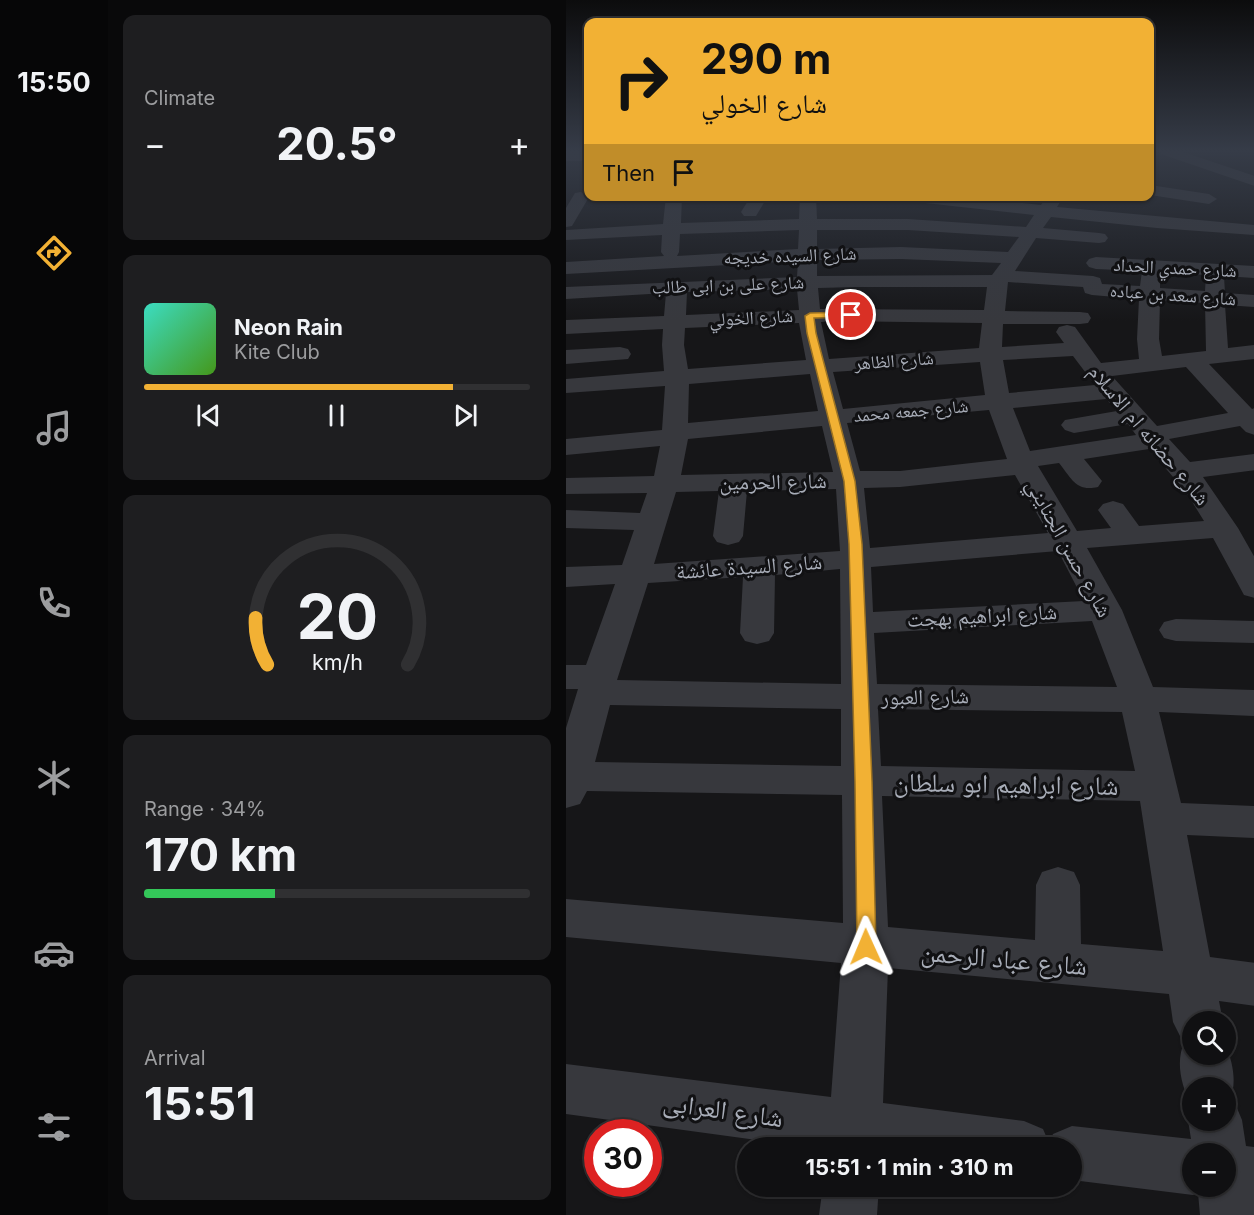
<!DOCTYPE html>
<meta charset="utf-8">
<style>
:root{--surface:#101012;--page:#1e1e20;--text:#f1f3f6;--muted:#9c9d9f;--line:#303032;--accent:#f2b134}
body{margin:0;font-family:Inter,"Noto Naskh Arabic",sans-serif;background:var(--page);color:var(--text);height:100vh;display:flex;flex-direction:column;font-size:22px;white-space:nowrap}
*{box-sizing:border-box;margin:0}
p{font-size:20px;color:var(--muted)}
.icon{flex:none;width:33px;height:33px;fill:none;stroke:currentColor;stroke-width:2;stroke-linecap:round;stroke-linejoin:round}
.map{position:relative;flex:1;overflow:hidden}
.side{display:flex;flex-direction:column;gap:15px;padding:15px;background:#09090a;width:458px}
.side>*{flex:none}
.top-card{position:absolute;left:18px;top:18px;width:570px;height:183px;border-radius:12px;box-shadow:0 2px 4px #0004,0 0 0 2px var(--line);background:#f2b134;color:#111;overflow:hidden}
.controls{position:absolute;left:616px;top:1011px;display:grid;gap:12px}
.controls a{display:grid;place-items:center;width:54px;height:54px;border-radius:50%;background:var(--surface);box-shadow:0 2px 4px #0004,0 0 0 2px var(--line);font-size:30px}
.speed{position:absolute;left:18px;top:1119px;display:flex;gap:12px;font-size:30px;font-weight:700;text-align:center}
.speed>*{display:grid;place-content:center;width:78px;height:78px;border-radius:50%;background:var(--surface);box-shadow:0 2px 4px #0004,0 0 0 2px var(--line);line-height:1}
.speed .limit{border:9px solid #d22;background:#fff;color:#111}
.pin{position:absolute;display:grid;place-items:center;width:51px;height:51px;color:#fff;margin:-26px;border:3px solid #fff;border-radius:50%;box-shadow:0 2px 6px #0007}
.me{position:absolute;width:66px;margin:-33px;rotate:359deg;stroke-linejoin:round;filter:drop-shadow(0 0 4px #0008)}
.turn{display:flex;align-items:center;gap:21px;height:126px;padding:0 18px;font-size:27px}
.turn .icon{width:78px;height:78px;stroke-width:2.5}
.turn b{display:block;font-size:42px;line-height:51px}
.then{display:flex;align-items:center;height:57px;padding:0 18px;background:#0003;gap:12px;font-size:22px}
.big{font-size:45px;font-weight:700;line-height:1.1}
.side .tile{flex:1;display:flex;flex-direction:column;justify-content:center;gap:9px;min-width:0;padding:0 21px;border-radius:12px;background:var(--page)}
.side .dial{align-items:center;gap:0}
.dial svg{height:156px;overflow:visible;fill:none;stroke:var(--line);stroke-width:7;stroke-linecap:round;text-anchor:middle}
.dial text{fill:var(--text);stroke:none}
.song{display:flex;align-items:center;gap:18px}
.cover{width:72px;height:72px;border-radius:9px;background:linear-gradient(135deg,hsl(170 70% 55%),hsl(100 70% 35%))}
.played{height:6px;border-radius:3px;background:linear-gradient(90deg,var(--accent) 80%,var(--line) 80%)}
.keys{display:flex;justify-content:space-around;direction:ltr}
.heat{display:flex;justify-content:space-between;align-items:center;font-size:33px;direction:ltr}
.charge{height:9px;border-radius:4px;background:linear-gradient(90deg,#34c759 34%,var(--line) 0)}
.trip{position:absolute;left:171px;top:1137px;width:345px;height:60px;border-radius:30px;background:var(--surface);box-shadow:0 2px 4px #0004,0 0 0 2px var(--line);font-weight:700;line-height:60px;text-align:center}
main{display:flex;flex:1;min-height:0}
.tab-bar{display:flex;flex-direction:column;width:108px;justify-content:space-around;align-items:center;background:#060607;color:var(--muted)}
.tab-bar .icon{width:42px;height:42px}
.tab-bar .selected{color:var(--accent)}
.tab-bar b{font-size:27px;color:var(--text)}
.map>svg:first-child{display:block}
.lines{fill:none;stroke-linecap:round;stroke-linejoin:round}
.minor{fill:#37383d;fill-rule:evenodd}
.route{fill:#f2b134;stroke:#9d7322;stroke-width:1.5}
.labels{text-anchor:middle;stroke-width:6;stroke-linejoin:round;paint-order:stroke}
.far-street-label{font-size:18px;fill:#a8adb8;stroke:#111113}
.street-label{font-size:21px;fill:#a8adb8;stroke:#111113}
.near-street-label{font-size:26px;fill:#a8adb8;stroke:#111113}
</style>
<main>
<nav class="tab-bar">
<b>15:50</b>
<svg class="icon selected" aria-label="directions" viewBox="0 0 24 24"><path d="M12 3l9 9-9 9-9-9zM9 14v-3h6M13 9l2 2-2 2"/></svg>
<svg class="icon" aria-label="music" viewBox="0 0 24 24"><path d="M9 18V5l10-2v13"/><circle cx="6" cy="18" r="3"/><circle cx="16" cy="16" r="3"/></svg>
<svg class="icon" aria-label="phone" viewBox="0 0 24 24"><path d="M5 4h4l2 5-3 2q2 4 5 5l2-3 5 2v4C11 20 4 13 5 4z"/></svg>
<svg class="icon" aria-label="climate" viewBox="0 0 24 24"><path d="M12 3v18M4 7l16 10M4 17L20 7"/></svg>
<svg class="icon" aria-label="car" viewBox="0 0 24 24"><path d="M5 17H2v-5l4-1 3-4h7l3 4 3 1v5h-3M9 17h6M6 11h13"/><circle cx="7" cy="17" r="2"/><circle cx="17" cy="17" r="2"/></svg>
<svg class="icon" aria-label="filters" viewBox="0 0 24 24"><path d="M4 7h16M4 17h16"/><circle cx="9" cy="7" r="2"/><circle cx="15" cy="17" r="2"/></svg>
</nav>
<section class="side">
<div class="tile"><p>Climate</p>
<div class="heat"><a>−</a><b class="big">20.5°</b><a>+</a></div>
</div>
<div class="tile">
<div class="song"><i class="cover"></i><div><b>Neon Rain</b><p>Kite Club</p></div></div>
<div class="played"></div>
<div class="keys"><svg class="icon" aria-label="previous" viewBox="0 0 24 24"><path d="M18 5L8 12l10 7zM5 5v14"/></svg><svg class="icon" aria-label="pause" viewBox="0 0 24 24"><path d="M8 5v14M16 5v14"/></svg><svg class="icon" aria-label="next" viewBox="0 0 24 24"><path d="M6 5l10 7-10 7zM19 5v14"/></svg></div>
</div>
<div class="tile dial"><svg viewBox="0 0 100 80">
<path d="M14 69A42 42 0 1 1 86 69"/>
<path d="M14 69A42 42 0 0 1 8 45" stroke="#f2b134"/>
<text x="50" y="56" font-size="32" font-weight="700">20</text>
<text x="50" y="72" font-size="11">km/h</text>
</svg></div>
<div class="tile"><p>Range · 34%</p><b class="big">170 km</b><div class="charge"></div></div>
<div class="tile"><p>Arrival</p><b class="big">15:51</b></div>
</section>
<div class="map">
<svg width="689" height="1215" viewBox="0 0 689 1215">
<rect width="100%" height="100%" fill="#161618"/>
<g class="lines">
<g class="minor">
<path d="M0 151 22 153V161H0Z"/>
<path d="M593 151H614L689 176V186L595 154Z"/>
<path d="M584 185 643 194 651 199 643 204 584 195Z"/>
<path d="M15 192 23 197 6 226 0 227V208L9 193Z"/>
<path d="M100 196H116L115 223 233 219 234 196H250L251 219H342L460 227 468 215 341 201 333 196H392L475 205 481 196H498L491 207 689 225V235L591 228 485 217 477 228 533 233 539 234 542 238 539 242 533 243 470 238 449 271 527 276 534 278 536 284 574 286 576 271 530 269 523 267 520 263 523 259 530 257 689 266V278L658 276 659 293 689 295V307L659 305 662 348 689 345V359L643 364 686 409 689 408V435L680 432 674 426 603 439 624 462 689 454V470L637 477 672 528 689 558V598L678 595 647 538 521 548 556 610 587 687 689 690V716L593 712 615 803 689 806V838L621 835 644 957 689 963V1006L653 1001 657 1022H627V1054H660V1046C667 1063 671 1083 664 1100L668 1101 676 1120 680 1146 689 1147V1215H634L632 1193 627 1195 506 1180V1148H249L0 1114V1064L265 1097 275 963 0 937V899L277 923 276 795 21 791 14 804 0 808V728L12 689H0V665H20L49 584 0 587V567L56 565 68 530 0 528V510L74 513 81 493 0 494V478L88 476 94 446 0 455V439L96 430 99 386 0 393V379L98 371 96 345 97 329 0 334V320L98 316 100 293 0 299V287L231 277 232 261 0 274V262L98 256 95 252 96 235 0 240V230L97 224ZM233 230 232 249 111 256 113 252 114 234ZM251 230H342L453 237 442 252 335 247 251 249ZM335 259 435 263 426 275 251 276V260ZM594 272 640 275 639 291 594 288ZM442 282 517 287 519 293 526 295 573 299 571 339 573 359 535 363 509 327 501 325 493 327 490 332 498 343 436 347 437 324H514L522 323 525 318 522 313 514 312 439 311ZM290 287H421L418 310 254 309 252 288ZM231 289 233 310 120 315 121 292ZM594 300 639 303 640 351 596 356 593 339ZM255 322 266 321 416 323 413 348 263 359ZM233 323 240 360 122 369 118 345 119 328ZM507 356 529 385 443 393 437 360ZM414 362 419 395 277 409 267 372ZM620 367 662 413 591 426 546 376ZM244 374 252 411 122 423 123 384ZM540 399 551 411 499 420 495 425 499 430 508 433 562 424 570 435 464 451 447 408ZM423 410 441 459 334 471H294L281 423ZM256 426 267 472 115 475 122 439ZM583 449 620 492 638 521 573 526 557 504 547 501 537 504 532 510 545 528 511 531 472 466 493 463C506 479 510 492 532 487L536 481 518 459ZM449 475 482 533 304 548 298 488 334 487ZM270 489 274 551 88 564 110 492 153 491 147 536 151 542 162 545 173 542 177 536 181 491ZM492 551 518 601 307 612 305 567ZM274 569 275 684 51 680 82 583 177 577 174 633 179 641 191 644 203 641 208 633 209 575ZM526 621 551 687 311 684 308 633ZM44 705 275 709V766L29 762ZM312 709 556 712 569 771 315 766ZM316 796 574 801 597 951 515 944 514 885 508 872 492 867 476 872 470 885 469 940 322 927ZM322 968 603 994 607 1022 615 1038 619 1040C609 1062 615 1084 625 1106L627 1107V1088H660V1120H627V1109L622 1120 625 1139 506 1126 487 1134 483 1143 477 1129 458 1121 317 1103ZM627 1154H660V1186H627Z"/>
<path d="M185 196H202L190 216H178L175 212Z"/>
<path d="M54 347 62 349 65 354 62 359 0 364V350Z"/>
<path d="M610 619 689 621V643L610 641 598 638 593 630 598 622Z"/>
<path d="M257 1186H313L311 1215H253Z"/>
</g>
</g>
<linearGradient id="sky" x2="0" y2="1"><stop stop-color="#0c0c0d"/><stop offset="0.47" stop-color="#363c48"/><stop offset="1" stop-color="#363c48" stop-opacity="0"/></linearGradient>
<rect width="689" height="321" fill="url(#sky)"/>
<path class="route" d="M285 312 289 315 288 317 248 318 250 333 289 481 296 544 306 781 310 947 307 953 300 956 293 953 291 947 289 781 283 544 278 481 241 333 239 316 244 313Z"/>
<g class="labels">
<g class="far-street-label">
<text transform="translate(224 256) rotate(-2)" y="6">شارع السيده خديجه</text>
<text transform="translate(609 268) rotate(3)" y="6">شارع حمدي الحداد</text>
<text transform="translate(162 285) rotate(-2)" y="6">شارع على بن ابى طالب</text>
<text transform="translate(607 295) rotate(4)" y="6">شارع سعد بن عباده</text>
<text transform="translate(185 318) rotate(-3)" y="6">شارع الخولي</text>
<text transform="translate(328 361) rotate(-4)" y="6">شارع الظاهر</text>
<text transform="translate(345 411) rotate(-5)" y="6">شارع جمعه محمد</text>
</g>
<g class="street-label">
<text transform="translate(583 435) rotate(50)" y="7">شارع حضانه ام الاسلام</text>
<text transform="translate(207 482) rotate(-1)" y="7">شارع الحرمين</text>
<text transform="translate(503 548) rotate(61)" y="7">شارع حسن الجنايني</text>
<text transform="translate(183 567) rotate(-4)" y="7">شارع السيدة عائشة</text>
<text transform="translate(416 616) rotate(-3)" y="7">شارع ابراهيم بهجت</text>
<text transform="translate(359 697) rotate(-1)" y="7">شارع العبور</text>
</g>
<g class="near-street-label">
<text transform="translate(440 784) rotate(1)" y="9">شارع ابراهيم ابو سلطان</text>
<text transform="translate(438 959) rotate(5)" y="9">شارع عباد الرحمن</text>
<text transform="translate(157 1110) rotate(8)" y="9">شارع العرابى</text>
</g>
</g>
</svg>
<div class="controls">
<a><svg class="icon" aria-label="search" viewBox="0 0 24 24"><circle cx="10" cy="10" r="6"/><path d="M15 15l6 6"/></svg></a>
<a>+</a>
<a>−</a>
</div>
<div class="speed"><div class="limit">30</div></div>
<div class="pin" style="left:285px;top:315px;background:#d93025"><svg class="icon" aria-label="arrive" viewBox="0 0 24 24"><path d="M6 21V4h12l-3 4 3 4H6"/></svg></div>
<svg class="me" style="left:300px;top:947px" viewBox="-20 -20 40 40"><path d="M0-17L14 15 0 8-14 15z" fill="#f2b134" stroke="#fff" stroke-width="4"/></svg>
<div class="trip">15:51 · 1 min · 310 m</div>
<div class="top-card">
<div class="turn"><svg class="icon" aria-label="right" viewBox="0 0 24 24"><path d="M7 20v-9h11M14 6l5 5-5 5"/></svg><div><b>290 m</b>شارع الخولي</div></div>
<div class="then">Then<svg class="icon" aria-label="arrive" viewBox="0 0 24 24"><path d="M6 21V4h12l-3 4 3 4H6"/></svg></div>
</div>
</div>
</main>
